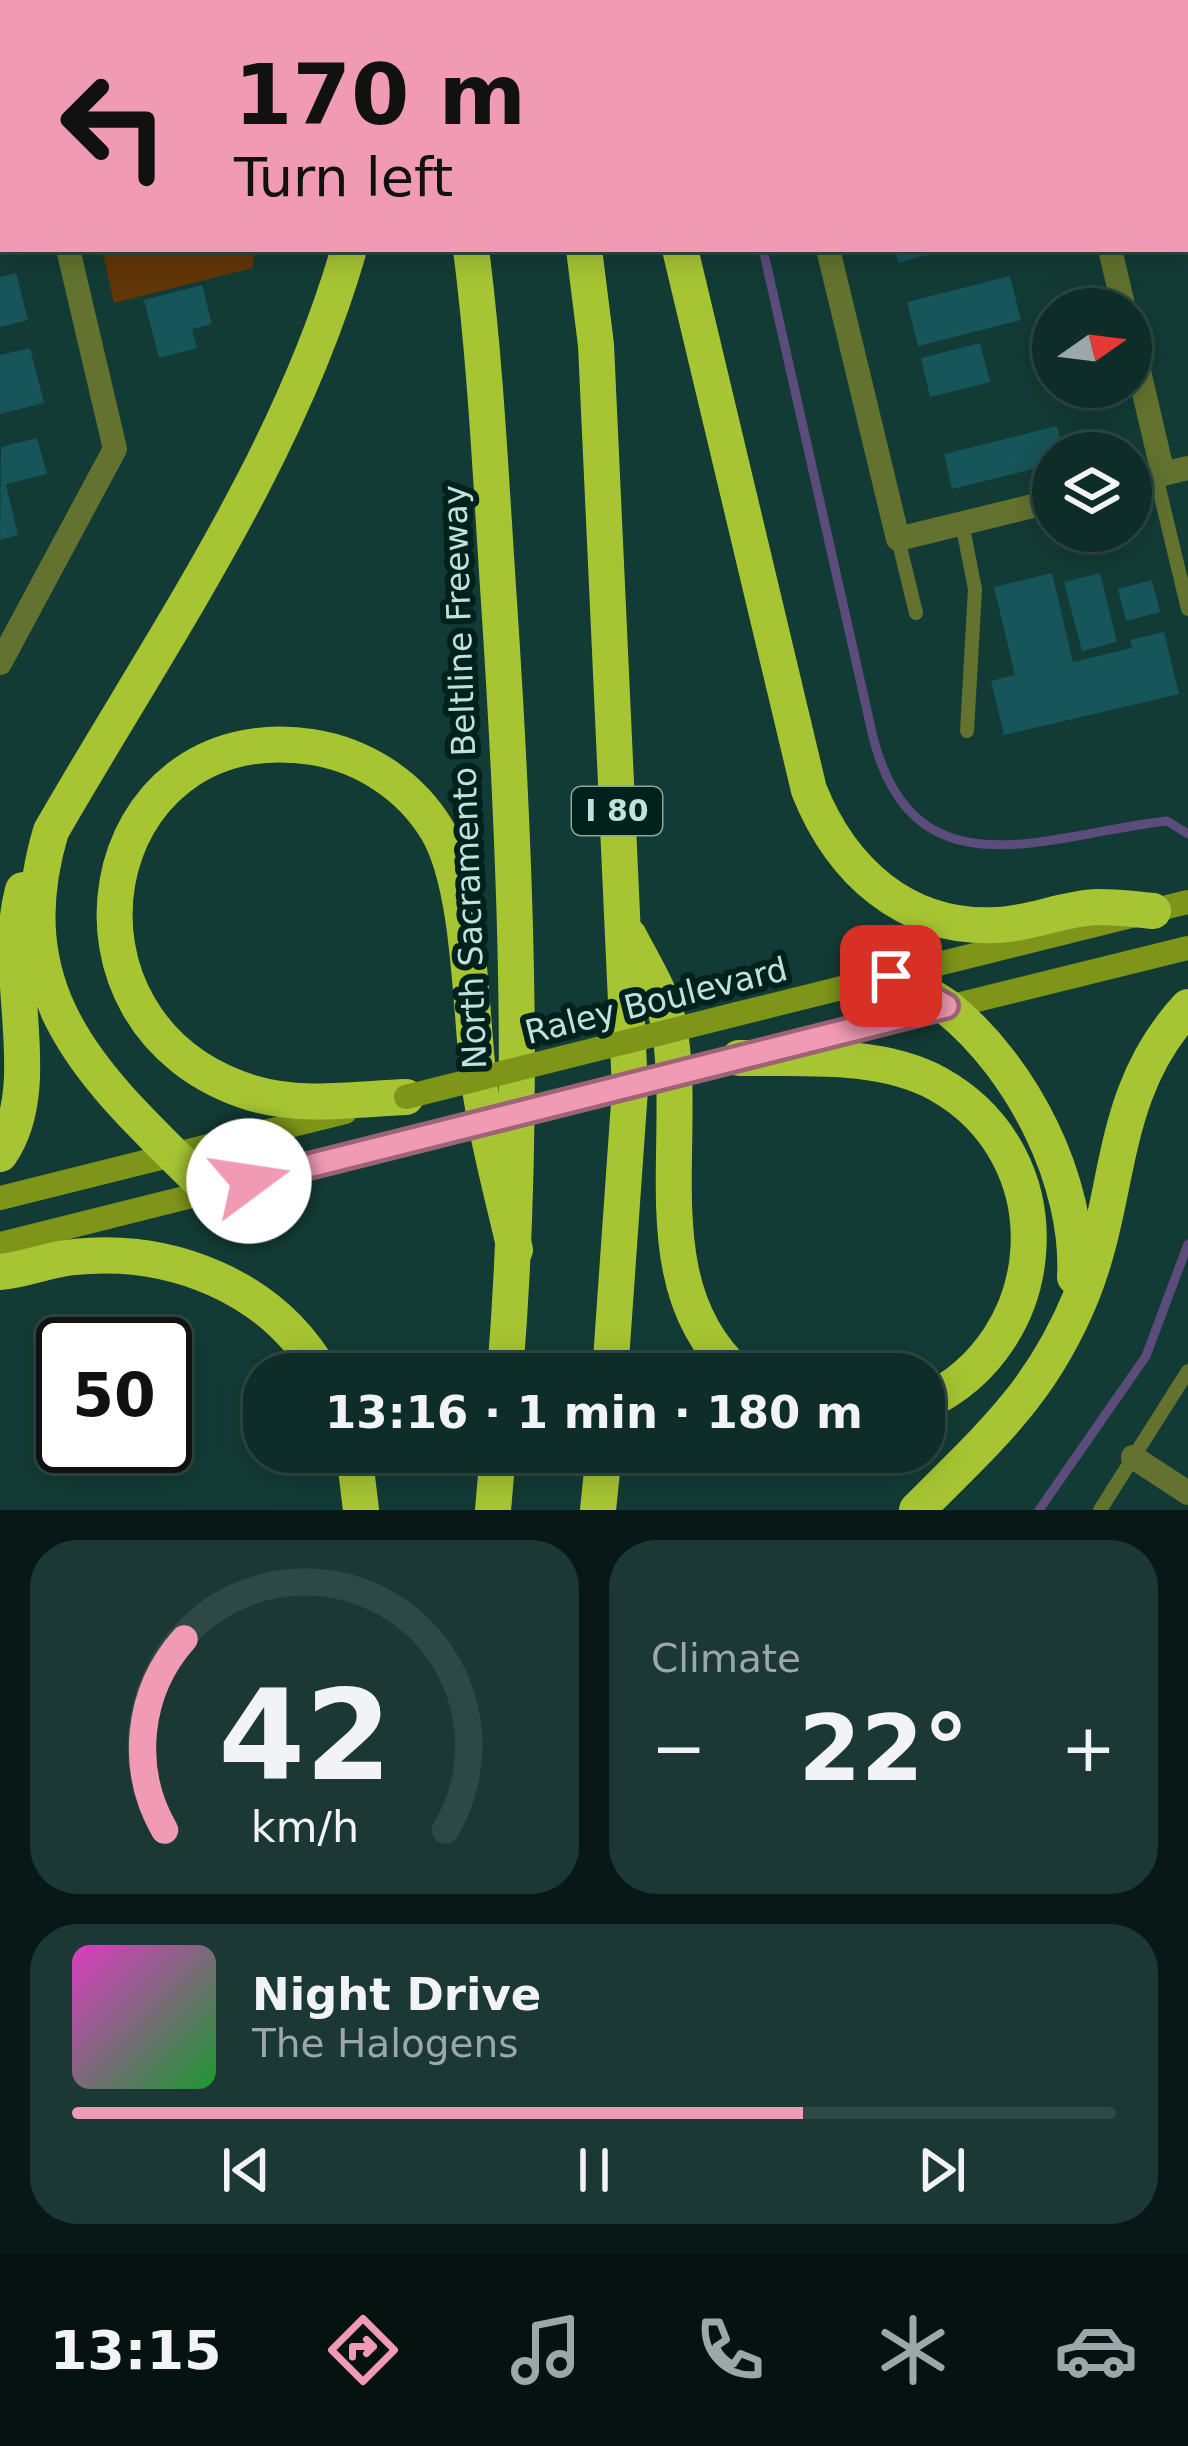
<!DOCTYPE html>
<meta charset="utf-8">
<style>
:root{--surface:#0e2c28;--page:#1c3834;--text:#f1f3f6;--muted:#9ba7a8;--line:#2e4845;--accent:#f19ab4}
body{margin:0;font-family:"DejaVu Sans",sans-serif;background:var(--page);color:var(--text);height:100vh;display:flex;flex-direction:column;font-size:45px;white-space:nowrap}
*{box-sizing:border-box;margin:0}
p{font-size:39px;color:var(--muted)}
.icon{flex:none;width:66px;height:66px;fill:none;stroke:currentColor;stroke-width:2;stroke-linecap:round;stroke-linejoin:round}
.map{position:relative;height:1510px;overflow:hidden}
.panel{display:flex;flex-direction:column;gap:30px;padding:30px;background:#081816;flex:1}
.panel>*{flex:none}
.top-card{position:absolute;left:0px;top:0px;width:1188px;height:252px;box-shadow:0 6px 30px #0003,0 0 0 3px var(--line);background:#f19ab4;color:#111;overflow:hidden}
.needle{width:78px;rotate:76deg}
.tools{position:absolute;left:1032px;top:288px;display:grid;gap:24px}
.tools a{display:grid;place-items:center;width:120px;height:120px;border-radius:50%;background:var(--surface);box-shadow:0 6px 30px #0003,0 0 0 3px var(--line);font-size:60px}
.speed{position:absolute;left:36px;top:1317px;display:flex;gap:24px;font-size:60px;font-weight:700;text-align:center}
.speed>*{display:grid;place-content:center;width:156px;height:156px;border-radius:50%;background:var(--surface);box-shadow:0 6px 30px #0003,0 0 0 3px var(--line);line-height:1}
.speed .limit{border:6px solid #111;border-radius:18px;background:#fff;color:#111}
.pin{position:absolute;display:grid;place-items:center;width:102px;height:102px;color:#fff;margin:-51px;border-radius:24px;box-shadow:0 6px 18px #0006}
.me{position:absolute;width:132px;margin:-66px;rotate:76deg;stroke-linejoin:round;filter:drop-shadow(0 0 9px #0008)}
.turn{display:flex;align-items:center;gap:42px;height:252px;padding:0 36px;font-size:54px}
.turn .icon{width:156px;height:156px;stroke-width:2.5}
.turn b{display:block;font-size:84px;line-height:102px}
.big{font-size:90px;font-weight:600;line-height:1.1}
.panel .tile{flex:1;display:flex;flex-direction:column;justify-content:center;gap:18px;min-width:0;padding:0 42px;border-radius:48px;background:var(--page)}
.panel .dial{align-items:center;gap:0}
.dial svg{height:312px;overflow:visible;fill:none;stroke:var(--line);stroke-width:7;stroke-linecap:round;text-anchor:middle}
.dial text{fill:var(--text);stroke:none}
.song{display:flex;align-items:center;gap:36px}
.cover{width:144px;height:144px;border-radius:18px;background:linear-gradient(135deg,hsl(310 70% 55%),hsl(130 70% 35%))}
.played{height:12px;border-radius:6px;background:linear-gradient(90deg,var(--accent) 70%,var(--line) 70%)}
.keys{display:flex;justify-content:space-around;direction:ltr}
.heat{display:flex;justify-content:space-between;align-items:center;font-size:66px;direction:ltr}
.panel .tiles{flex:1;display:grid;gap:30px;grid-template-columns:1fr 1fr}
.tile:last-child{grid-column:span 2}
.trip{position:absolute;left:243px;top:1353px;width:702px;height:120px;border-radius:48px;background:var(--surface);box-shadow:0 6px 30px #0003,0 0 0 3px var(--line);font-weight:600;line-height:120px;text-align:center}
.tabs{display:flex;height:192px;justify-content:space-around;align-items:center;background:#061210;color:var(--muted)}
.tabs .icon{width:84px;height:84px}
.tabs .active{color:var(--accent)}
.tabs b{font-size:54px;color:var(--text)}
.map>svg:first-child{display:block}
.green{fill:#613608}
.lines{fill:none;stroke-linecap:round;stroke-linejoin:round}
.stream{stroke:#5b4c7c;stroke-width:9}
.building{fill:#165559}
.lane{stroke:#63732f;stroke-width:14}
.street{stroke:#63732f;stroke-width:24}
.secondary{stroke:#7e9519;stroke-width:24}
.highway{stroke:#a7c533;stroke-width:36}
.secondary-bridge{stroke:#7e9519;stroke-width:24}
.route-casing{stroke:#9d6475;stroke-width:30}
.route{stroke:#f19ab4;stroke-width:21}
.labels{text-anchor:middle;stroke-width:12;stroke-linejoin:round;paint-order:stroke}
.shield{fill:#01211c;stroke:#86a8a1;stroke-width:3}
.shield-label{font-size:30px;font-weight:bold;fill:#bfe2da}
.street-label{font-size:33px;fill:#bfe2da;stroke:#01211c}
</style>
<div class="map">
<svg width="1188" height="1510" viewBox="0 0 1188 1510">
<rect width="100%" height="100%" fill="#133b35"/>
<path class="green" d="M102 249H254L253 268 114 303Z"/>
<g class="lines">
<g class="stream">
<path d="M706 0 707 3"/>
<path d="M763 249 873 737C914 899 1048 834 1167 821L1188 834"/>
<path d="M1039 1510 1146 1356 1188 1244"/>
</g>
</g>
<g class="building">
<path d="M895 249H934L935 253 898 263Z"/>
<path d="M16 273 28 320 0 327V277Z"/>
<path d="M1010 276 1021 320 918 346 907 302Z"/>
<path d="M202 285 212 324 192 329 197 348 159 358 144 300Z"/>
<path d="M980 343 990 382 930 397 921 358Z"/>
<path d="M30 348 44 403 0 414V355Z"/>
<path d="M1057 426 1064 453H1053V464L952 489 944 454Z"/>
<path d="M37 438 47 474 6 484 18 535 0 540 1 447Z"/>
<path d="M1052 573 1073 662 1132 648 1130 640 1164 632 1179 694 1004 735 991 681 1015 675 994 587Z"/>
<path d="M1100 573 1117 642 1082 651 1064 582Z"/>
<path d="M1152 580 1160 612 1126 621 1118 589Z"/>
</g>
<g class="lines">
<g class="lane">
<path d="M1156 476 1188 609"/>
<path d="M962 523 975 589 967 731"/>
<path d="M898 539 916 613"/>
<path d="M1100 1510 1188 1371"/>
</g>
<g class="street">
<path d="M11 0V3"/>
<path d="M789 0 790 3"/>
<path d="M818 3 821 0"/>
<path d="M1185 29 1188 28"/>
<path d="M828 249 898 539 1053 501"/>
<path d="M1110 249 1124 309"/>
<path d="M1131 337 1163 474"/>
<path d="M1131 482 1188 468"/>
<path d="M0 663 115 449 68 249"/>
<path d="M1133 1457 1188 1493"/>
</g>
<g class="secondary">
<path d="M737 1014 1188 902"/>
<path d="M782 1048 1188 948"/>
<path d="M0 1198 345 1112"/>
<path d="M0 1244 408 1142"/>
</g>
<g class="highway">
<path d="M368 0V3"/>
<path d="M440 0 441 3"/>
<path d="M551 0 552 3"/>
<path d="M620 0 621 3"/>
<path d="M471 249C486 366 491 484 499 602 516 859 526 1117 505 1374"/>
<path d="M584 249 596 345 630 1089 610 1374"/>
<path d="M680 249 809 790C841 870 905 930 997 925 1031 924 1064 908 1097 907 1116 907 1135 909 1153 911"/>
<path d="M629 936C642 962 662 993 668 1021 691 1137 638 1284 738 1374"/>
<path d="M891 975C910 986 931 995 948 1008 1022 1068 1080 1181 1075 1277"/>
<path d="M739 1058C803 1059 880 1052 938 1084 1067 1156 1055 1342 924 1403"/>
<path d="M406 1097C356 1099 300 1108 252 1093 35 1026 90 714 312 747 363 755 410 785 437 830 472 889 470 1019 480 1089 488 1143 503 1197 515 1250"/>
<path d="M0 1154C48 1085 0 972 23 890"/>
<path d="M210 1191C102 1084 0 1001 51 831 159 643 289 459 349 249"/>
<path d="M0 1272C25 1270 49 1259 74 1257 171 1247 272 1286 322 1374"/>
<path d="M354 1452 361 1510"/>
<path d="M493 1510 498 1452"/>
<path d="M598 1510 604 1452"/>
<path d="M917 1510C990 1436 1042 1393 1082 1294 1123 1192 1107 1095 1188 1007"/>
</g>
<g class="secondary-bridge">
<path d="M406 1097 737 1014"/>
<path d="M408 1142 739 1058"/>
</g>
</g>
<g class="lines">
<defs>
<path id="route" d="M249 1181 946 1006 891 976"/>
</defs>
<use href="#route" class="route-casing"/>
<use href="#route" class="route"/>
</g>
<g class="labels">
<rect class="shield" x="572" y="787" width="90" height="48" rx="9"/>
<g class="shield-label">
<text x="617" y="821">I 80</text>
</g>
<g class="street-label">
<text transform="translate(464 777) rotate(-92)" y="12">North Sacramento Beltline Freeway</text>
<text transform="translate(656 1000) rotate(-14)" y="12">Raley Boulevard</text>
</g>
</g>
</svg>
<div class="tools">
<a><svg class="needle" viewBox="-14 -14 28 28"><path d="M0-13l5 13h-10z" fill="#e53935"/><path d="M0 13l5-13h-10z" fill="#9ba7a8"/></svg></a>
<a><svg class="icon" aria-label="layers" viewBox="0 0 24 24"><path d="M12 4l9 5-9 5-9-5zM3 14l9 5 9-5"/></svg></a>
</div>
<div class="speed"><div class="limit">50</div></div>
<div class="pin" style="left:891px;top:976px;background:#d93025"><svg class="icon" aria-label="arrive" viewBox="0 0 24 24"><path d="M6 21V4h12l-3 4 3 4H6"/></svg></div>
<svg class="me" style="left:249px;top:1181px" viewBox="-20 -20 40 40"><circle r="19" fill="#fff"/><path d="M0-13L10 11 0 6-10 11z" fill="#f19ab4"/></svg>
<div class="trip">13:16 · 1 min · 180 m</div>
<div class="top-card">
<div class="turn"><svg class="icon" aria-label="left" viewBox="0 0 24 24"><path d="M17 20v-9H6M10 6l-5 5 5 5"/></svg><div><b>170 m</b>Turn left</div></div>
</div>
</div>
<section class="panel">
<div class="tiles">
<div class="tile dial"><svg viewBox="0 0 100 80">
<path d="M14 69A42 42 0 1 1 86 69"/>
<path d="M14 69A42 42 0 0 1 19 20" stroke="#f19ab4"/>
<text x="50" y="56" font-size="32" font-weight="700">42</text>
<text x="50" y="72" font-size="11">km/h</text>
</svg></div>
<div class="tile"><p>Climate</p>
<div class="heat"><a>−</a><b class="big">22°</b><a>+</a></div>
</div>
<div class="tile">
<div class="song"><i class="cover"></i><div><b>Night Drive</b><p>The Halogens</p></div></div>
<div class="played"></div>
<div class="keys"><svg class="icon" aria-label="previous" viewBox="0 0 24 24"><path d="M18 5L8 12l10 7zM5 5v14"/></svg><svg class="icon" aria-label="pause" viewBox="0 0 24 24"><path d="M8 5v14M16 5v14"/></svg><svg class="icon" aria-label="next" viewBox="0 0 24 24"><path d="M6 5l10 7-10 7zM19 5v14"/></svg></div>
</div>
</div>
</section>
<nav class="tabs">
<b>13:15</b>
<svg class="icon active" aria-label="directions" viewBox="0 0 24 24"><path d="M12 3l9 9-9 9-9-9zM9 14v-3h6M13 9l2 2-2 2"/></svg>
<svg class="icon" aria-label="music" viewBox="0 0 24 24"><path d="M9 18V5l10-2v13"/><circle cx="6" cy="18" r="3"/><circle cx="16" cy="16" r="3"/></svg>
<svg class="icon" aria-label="phone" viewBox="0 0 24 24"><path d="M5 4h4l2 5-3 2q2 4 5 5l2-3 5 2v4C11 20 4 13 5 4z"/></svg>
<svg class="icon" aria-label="climate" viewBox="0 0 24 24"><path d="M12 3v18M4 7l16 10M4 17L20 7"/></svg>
<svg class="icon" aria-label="car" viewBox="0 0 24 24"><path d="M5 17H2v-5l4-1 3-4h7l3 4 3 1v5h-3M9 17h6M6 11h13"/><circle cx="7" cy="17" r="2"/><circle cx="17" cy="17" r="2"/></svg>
</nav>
